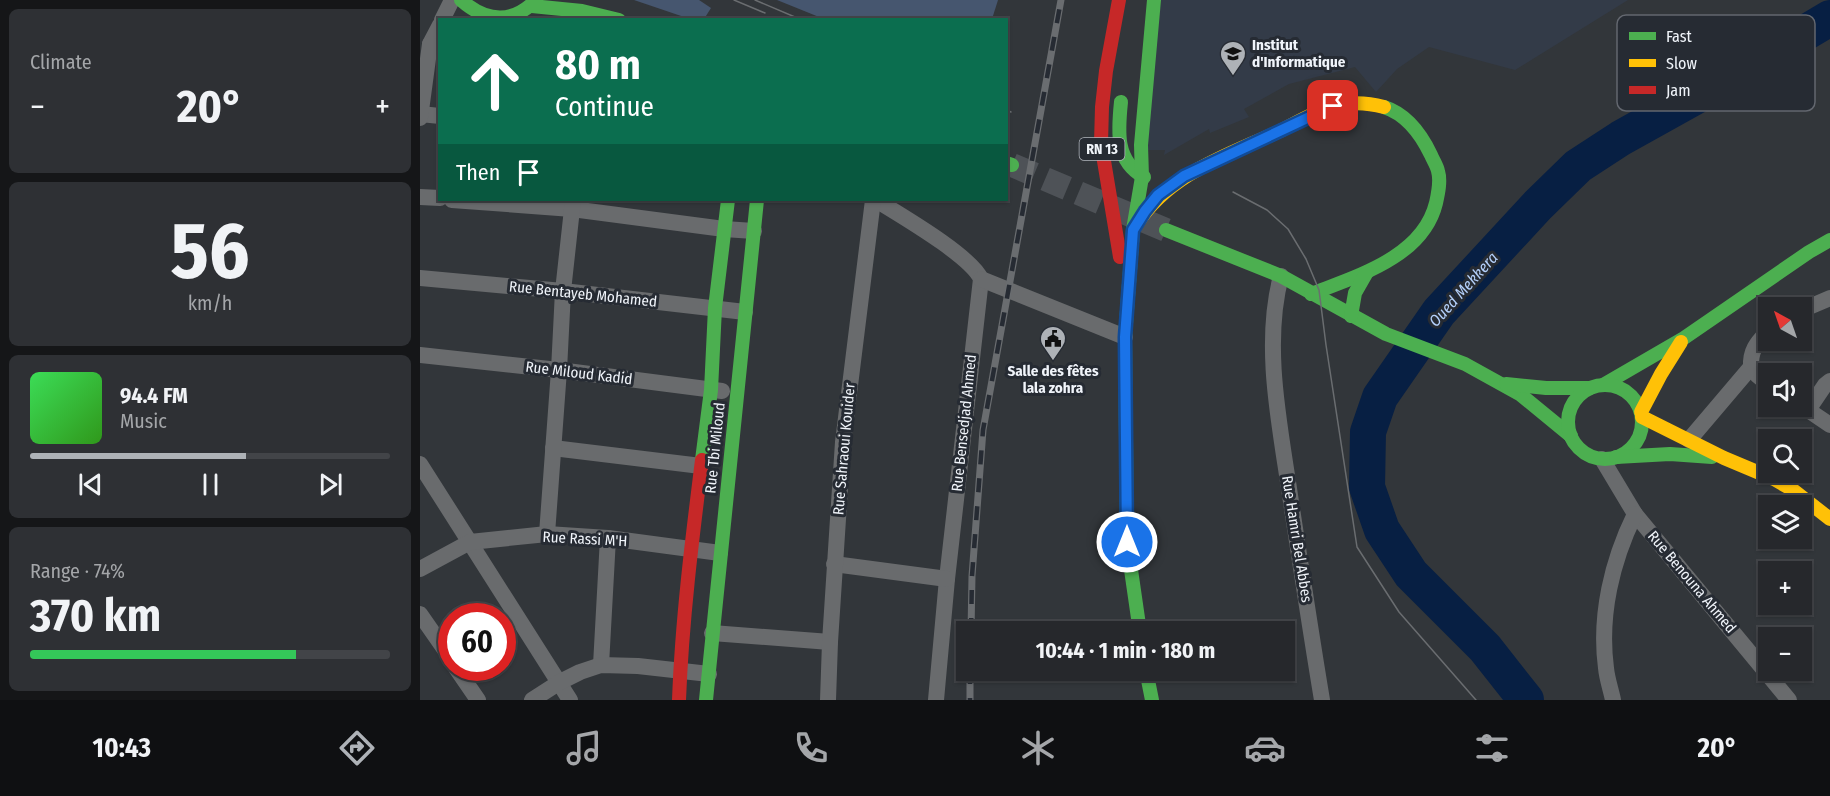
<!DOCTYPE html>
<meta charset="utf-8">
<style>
:root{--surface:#26282c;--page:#2e3034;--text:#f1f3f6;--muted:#a4a6a9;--line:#424448;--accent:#aeb2b7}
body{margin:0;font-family:"Fira Sans Condensed",sans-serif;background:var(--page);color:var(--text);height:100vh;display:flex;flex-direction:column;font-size:22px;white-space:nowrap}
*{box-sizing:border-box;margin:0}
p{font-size:20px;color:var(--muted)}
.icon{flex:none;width:33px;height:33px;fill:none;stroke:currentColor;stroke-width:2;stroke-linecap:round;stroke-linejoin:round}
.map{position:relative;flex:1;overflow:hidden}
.panel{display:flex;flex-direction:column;gap:9px;padding:9px;background:#151618;width:420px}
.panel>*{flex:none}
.top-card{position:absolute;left:18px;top:18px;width:570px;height:183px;border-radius:0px;box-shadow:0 2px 4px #0004,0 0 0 2px var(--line);background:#0b6e4f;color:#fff;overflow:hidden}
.needle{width:39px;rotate:320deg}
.buttons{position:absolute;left:1338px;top:297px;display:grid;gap:12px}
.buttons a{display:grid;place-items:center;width:54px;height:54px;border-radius:0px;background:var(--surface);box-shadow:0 2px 4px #0004,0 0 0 2px var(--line);font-size:30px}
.speed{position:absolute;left:18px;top:603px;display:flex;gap:12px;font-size:30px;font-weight:700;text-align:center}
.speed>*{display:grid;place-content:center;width:78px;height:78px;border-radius:50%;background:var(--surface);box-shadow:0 2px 4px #0004,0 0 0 2px var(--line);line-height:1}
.speed .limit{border:9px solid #d22;background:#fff;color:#111}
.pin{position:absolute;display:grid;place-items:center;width:51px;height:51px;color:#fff;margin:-26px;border-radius:12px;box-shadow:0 3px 9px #0006}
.me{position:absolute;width:66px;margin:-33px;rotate:0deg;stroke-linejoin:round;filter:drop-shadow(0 0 4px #0008)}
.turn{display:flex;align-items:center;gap:21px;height:126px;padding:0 18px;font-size:27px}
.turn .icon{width:78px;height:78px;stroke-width:2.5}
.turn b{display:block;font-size:42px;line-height:51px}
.then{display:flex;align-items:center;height:57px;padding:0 18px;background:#0003;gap:12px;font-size:22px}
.big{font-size:45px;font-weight:700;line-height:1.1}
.panel .tile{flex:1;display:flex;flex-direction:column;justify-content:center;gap:9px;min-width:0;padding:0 21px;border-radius:9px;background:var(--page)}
.panel .dial{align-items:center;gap:0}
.dial b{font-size:78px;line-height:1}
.song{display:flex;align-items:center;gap:18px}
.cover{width:72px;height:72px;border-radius:9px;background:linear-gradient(135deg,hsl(130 70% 55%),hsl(110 70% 35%))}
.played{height:6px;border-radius:3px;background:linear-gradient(90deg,var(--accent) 60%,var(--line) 60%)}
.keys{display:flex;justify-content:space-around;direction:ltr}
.heat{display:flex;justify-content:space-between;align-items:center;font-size:33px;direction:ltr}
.charge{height:9px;border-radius:4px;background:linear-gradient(90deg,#34c759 74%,var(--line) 0)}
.trip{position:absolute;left:536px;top:621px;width:339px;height:60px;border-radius:0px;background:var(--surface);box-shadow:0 2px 4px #0004,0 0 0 2px var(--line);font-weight:700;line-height:60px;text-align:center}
.menu{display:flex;height:96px;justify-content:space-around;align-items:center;background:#0f1012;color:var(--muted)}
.menu .icon{width:42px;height:42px}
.menu .active{color:var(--accent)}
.menu b{font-size:27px;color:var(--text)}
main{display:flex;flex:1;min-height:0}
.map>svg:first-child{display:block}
.built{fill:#333b48}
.green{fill:#46566f}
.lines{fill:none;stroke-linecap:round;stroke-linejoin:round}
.river{stroke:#071f43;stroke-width:36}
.secondary-tunnel{stroke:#4e5257;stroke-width:24;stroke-dasharray:24 12;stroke-linecap:butt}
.street{stroke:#696b6d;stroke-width:16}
.fast{stroke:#4caf50;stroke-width:14}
.slow{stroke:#ffc107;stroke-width:14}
.jam{stroke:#c62828;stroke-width:14}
.tram{stroke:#6a6d70;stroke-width:1.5}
.rail-casing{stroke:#6a6d70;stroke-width:7}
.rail{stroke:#262b33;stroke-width:4.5;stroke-dasharray:14;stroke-linecap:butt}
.route-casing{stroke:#114b97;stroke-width:15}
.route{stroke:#1a73e8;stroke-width:10}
.labels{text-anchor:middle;stroke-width:6;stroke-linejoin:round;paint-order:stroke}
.shield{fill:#262b33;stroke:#b3b8be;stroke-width:1.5}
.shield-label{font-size:14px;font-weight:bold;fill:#f0f4fa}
.poi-label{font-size:15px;font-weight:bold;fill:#f0f4fa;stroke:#262b33;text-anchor:start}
.street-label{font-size:15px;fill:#f0f4fa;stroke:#262b33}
.water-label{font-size:16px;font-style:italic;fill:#b4d0fb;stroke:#262b33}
.key{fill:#262b33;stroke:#63676f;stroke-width:1.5}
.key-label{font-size:16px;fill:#f0f4fa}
</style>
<main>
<section class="panel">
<div class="tile"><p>Climate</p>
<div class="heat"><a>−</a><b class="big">20°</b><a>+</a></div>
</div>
<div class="tile dial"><b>56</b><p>km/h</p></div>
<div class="tile">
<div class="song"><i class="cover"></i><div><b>94.4 FM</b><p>Music</p></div></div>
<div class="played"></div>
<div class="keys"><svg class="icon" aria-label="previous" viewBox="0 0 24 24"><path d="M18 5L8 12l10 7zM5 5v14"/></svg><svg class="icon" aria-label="pause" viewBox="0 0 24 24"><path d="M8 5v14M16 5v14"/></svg><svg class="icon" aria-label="next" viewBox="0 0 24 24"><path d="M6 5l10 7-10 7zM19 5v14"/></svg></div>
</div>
<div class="tile"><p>Range · 74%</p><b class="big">370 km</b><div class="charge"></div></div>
</section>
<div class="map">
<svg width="1410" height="700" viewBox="0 0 1410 700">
<rect width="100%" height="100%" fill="#32363a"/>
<path class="built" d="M741 0H1208L1095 70 1009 47 977 69 956 92 935 67 869 84 824 109 829 117 790 133 789 129 744 155 745 150H724Z"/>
<g class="green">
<path d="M214 0H279L291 8 284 19H270Z"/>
<path d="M357 0H578L572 19H404Z"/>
</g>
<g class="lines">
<path class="river" d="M1106 700 1065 648 991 574 962 530 947 487 948 432 960 397 1019 312 1118 205 1158 166 1201 138 1307 79 1410 18"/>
<path class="secondary-tunnel" d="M592 165 746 230"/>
<g class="street">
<path d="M22 20 32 0"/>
<path d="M20 25 10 44 20 39"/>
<path d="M0 114 20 116"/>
<path d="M0 118 10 44"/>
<path d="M0 197 20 198"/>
<path d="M32 200 152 209 304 229 334 231"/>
<path d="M456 200C480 215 551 256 561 279L527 579 516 700"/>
<path d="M861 276C842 348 861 430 871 502 881 568 891 634 902 700"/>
<path d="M0 278 143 291 325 312"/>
<path d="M561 279 705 337"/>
<path d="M1382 310 1410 298"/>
<path d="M0 355 139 370 302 391"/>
<path d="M1331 367 1337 375 1348 384"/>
<path d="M1382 406 1410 425"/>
<path d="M1388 410 1405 385 1410 381"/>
<path d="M1269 440 1331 367C1330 350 1337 343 1348 331"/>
<path d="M133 448 281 466"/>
<path d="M1182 459 1215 514 1369 700"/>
<path d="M0 464 150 700"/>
<path d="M127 534 139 370 143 291 153 200"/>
<path d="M414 564 527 579"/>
<path d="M0 569 50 542 127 534 188 538 300 553"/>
<path d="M0 614 32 660"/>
<path d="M292 633 410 642"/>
<path d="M181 665 188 538"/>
<path d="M36 668 58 700"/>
<path d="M112 700 140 682 160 672 181 665 218 666 289 674"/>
<path d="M408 700 410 642 423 442 453 200"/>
<path d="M1193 700C1191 690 1187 679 1186 668 1179 615 1192 561 1215 514"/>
</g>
<g class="fast">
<path d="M41 0C66 22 92 25 116 0"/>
<path d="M112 6 162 11 199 20"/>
<path d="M701 102C698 131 695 161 724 177"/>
<path d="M586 163 592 165"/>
<path d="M746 230 861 276 966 334 1045 364 1101 395 1151 436"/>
<path d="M891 294C937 276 1003 257 1016 203 1018 194 1021 181 1018 171 1017 166 1013 160 1011 155 1001 134 986 114 964 107"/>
<path d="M931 316 935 293 947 272"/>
<path d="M1086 384 1126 388H1170"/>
<path d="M1183 385 1264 338 1389 252 1410 240"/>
<circle cx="1185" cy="422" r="37"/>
<path d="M1196 457 1250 454 1292 457"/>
<path d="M282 460 291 390 295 308 308 200"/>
<path d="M720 632 707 542 705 337 713 230 722 177 721 145 734 0"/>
<path d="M726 670 732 700"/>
<path d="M286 700 337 200"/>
</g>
<g class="slow">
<path d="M716 225C750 173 806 156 860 131 874 124 899 109 914 106 930 102 949 103 964 107"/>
<path d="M1221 412 1241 374 1261 342"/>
<path d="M1222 417 1304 458 1354 479 1373 490 1410 519"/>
</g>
<g class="jam">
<path d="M699 0 686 71 682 107 681 143 700 257"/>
<path d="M259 700C262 620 272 540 282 460"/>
</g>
<g class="tram">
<path d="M314 0 345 13"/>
<path d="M335 0 382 20"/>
<path d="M586 110 591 112"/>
<path d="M813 192 847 210 868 229 886 259 899 290 906 345 937 547 979 612 1056 700"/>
</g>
<defs>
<g id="rail">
<path d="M551 632 552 576 563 430 641 0"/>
<path d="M550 670V700"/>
</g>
</defs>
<use href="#rail" class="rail-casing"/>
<use href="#rail" class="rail"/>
</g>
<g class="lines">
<defs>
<path id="route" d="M707 542 705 337 713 230 725 211 738 195 764 176 913 106"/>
</defs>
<use href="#route" class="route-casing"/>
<use href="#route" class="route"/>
</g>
<defs>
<symbol id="university-pin" viewBox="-11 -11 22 30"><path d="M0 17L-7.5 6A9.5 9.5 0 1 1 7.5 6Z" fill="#aeb2b7" stroke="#262b33"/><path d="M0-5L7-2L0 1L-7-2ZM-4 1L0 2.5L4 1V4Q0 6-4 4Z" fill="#111"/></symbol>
<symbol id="civic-pin" viewBox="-11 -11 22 30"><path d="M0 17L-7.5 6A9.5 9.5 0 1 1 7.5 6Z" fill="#aeb2b7" stroke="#262b33"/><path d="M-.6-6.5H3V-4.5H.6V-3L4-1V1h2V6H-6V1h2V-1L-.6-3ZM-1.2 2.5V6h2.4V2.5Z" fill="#111"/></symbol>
</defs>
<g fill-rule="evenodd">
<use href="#university-pin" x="798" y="39" width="30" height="40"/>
<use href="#civic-pin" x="618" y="324" width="30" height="40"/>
</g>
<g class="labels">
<rect class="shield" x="659.5" y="138" width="45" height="22" rx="4.5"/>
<g class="shield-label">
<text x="682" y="154">RN 13</text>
</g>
<g class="poi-label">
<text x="832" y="50">Institut<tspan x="832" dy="17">d'Informatique</tspan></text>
<text x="633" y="376" text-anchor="middle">Salle des fêtes<tspan x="633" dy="17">lala zohra</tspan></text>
</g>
<g class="street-label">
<text transform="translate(163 294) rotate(6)" y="5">Rue Bentayeb Mohamed</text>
<text transform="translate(159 373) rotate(7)" y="5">Rue Miloud Kadid</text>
<text transform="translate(544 423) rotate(-84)" y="5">Rue Bensedjad Ahmed</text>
<text transform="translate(295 448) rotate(-84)" y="5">Rue Tbi Miloud</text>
<text transform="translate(424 449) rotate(-85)" y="5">Rue Sahraoui Kouider</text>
<text transform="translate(165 539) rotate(3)" y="5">Rue Rassi M'H</text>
<text transform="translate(877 539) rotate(81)" y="5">Rue Hamri Bel Abbes</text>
<text transform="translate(1272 582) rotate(50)" y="5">Rue Benouna Ahmed</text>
</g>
<g class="water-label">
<text transform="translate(1043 289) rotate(-48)" y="6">Oued Mekkera</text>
</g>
</g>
<rect x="1197" y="15" width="198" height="96" rx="9" class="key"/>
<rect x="1209" y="32" width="27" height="8" fill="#4caf50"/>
<rect x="1209" y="59" width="27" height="8" fill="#ffc107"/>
<rect x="1209" y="86" width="27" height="8" fill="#c62828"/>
<g class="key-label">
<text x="1246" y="42">Fast</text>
<text x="1246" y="69">Slow</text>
<text x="1246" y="96">Jam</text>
</g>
</svg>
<div class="buttons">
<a><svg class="needle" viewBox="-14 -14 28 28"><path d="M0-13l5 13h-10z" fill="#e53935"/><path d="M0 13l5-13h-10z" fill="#a4a6a9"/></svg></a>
<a><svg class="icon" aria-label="sound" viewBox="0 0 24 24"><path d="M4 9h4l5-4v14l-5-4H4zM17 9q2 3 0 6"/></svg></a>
<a><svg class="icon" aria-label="search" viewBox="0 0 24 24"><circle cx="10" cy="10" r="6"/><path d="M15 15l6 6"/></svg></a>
<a><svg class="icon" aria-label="layers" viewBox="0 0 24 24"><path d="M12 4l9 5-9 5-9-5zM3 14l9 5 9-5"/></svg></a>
<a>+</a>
<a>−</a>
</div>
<div class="speed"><div class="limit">60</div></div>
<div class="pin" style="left:913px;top:106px;background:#d93025"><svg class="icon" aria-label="arrive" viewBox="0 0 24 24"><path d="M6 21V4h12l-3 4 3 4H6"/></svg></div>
<svg class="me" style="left:707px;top:542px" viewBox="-20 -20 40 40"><circle r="17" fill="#1a73e8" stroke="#fff" stroke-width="3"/><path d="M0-11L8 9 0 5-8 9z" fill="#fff"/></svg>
<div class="trip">10:44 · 1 min · 180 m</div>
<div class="top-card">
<div class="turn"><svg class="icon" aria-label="ahead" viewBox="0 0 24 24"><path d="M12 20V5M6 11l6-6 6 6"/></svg><div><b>80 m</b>Continue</div></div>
<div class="then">Then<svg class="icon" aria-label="arrive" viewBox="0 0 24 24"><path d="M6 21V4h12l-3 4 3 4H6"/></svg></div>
</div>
</div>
</main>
<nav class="menu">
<b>10:43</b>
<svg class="icon active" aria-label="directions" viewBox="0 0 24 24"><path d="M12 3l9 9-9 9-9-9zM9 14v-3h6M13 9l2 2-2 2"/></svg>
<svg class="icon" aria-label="music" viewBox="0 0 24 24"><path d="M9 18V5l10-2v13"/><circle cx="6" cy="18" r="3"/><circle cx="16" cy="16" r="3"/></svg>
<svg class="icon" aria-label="phone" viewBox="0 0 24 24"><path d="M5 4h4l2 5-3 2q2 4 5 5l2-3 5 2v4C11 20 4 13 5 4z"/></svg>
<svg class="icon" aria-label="climate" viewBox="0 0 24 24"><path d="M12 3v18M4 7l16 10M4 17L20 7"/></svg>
<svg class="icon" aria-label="car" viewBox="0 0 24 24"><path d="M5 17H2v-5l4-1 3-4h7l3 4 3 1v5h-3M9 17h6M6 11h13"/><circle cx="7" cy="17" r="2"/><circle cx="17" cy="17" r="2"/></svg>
<svg class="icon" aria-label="filters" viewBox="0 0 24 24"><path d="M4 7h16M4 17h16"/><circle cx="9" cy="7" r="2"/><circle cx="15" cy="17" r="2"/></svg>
<b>20°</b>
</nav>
